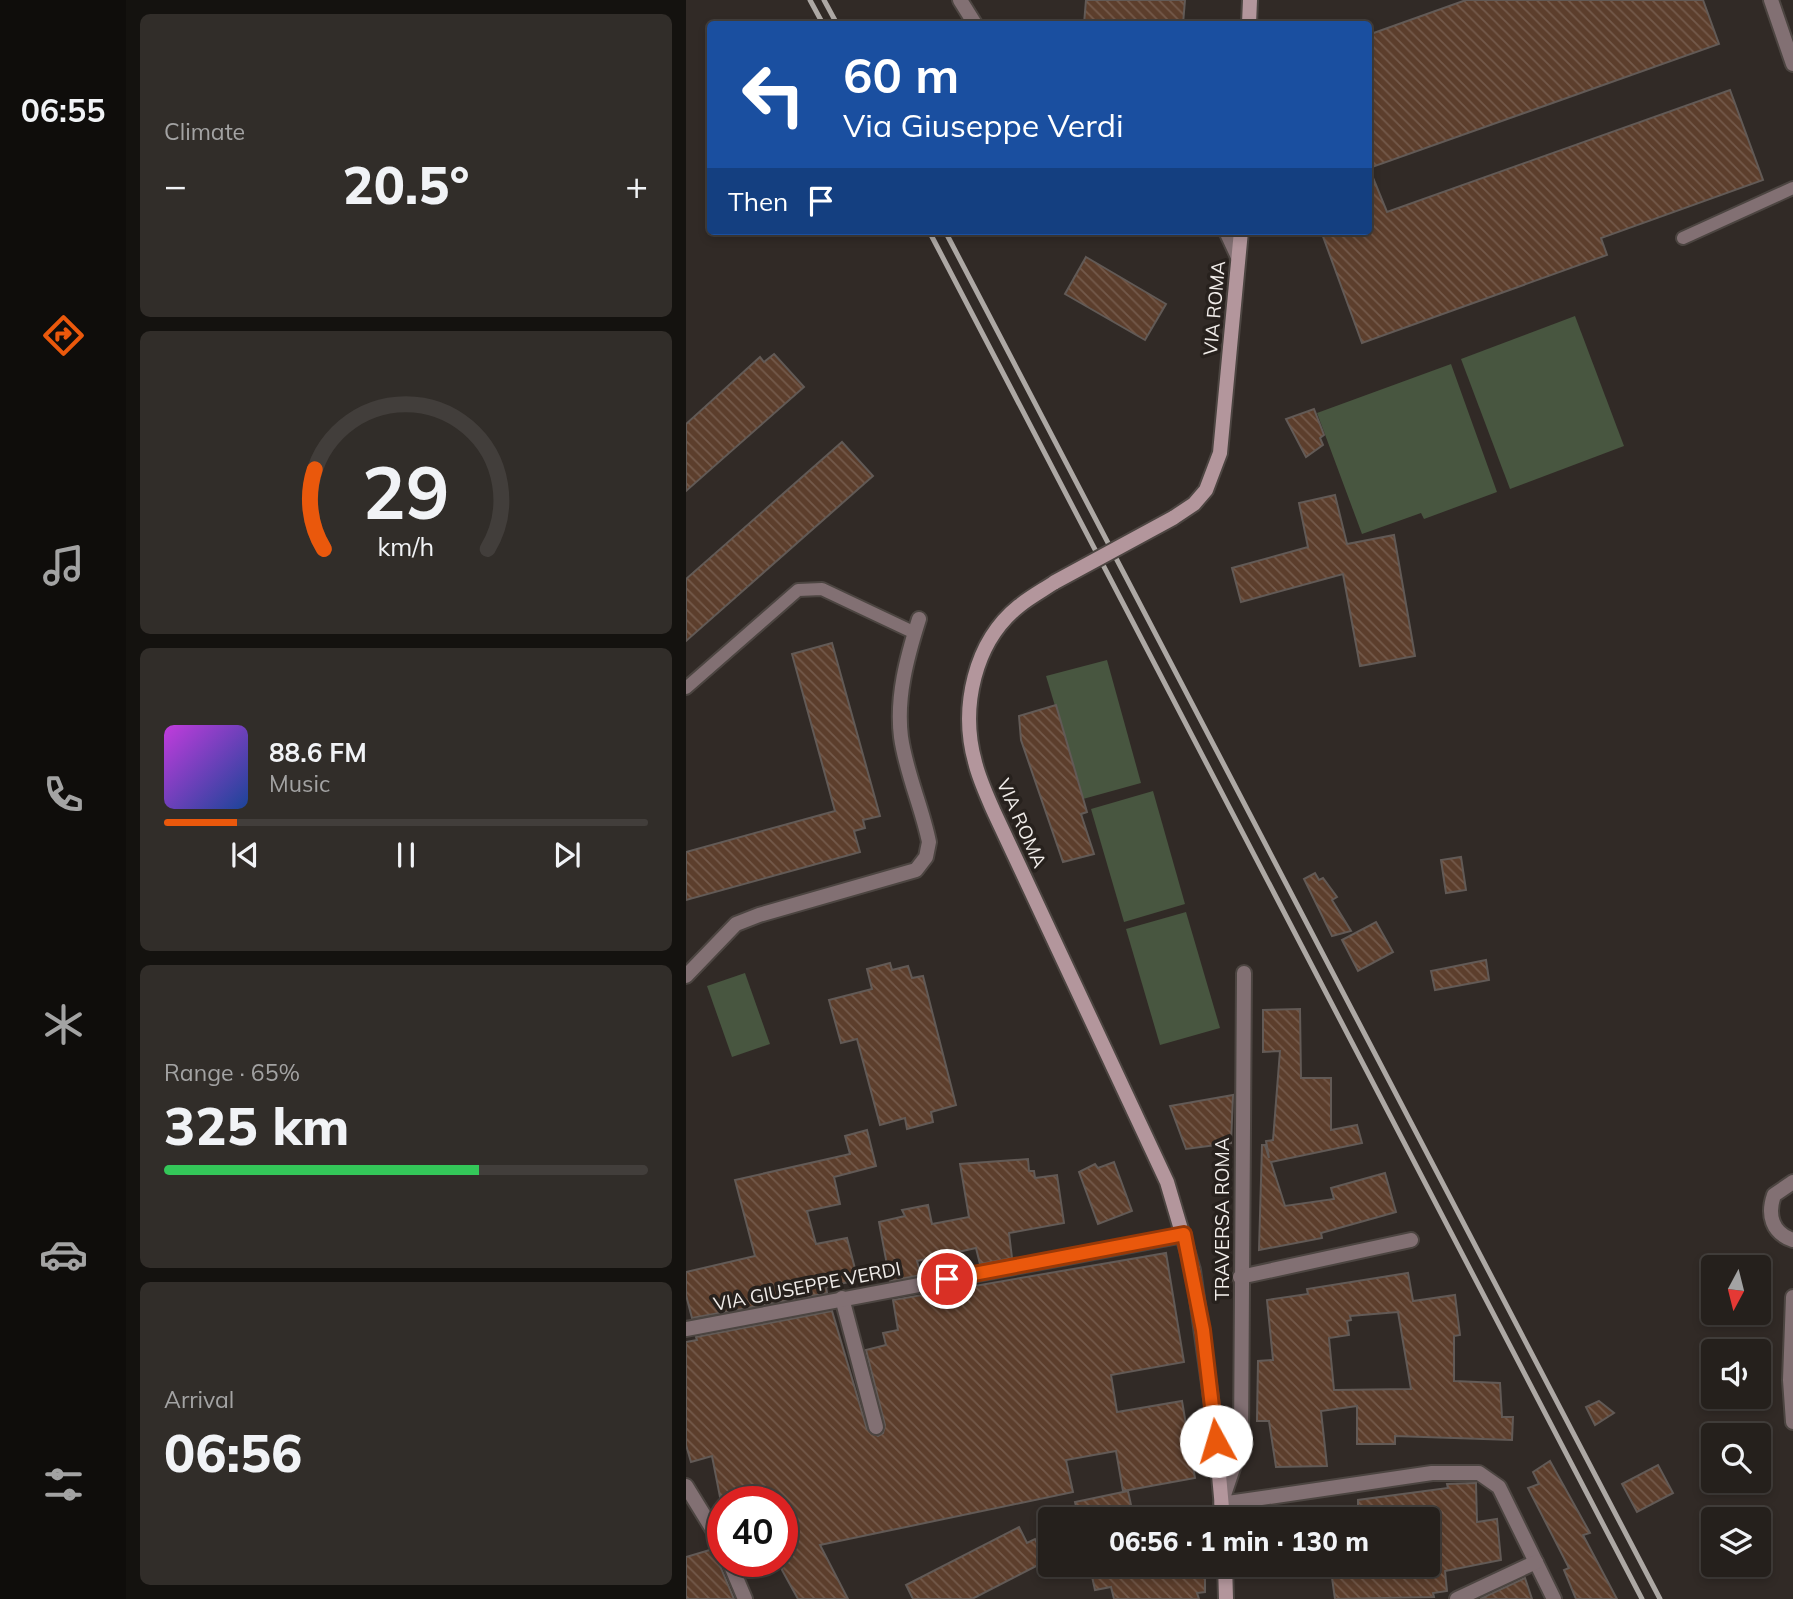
<!DOCTYPE html>
<meta charset="utf-8">
<style>
:root{--surface:#25201c;--page:#312d29;--text:#f1f3f6;--muted:#a3a3a3;--line:#423e3b;--accent:#ea580c}
body{margin:0;font-family:Mulish,sans-serif;background:var(--page);color:var(--text);height:100vh;display:flex;flex-direction:column;font-size:26px;white-space:nowrap}
*{box-sizing:border-box;margin:0}
p{font-size:23px;color:var(--muted)}
.icon{flex:none;width:38px;height:38px;fill:none;stroke:currentColor;stroke-width:2;stroke-linecap:round;stroke-linejoin:round}
.map{position:relative;flex:1;overflow:hidden}
.drawer{display:flex;flex-direction:column;gap:14px;padding:14px;background:#14120f;width:560px}
.drawer>*{flex:none}
.hud{position:absolute;left:21px;top:21px;width:665px;height:214px;border-radius:7px;box-shadow:0 4px 10px #0003,0 0 0 2px var(--line);background:#1a4fa0;color:#fff;overflow:hidden}
.needle{width:46px;rotate:187deg}
.buttons{position:absolute;left:1015px;top:1255px;display:grid;gap:14px}
.buttons a{display:grid;place-items:center;width:70px;height:70px;border-radius:7px;background:var(--surface);box-shadow:0 4px 10px #0003,0 0 0 2px var(--line);font-size:35px}
.speed{position:absolute;left:21px;top:1486px;display:flex;gap:14px;font-size:35px;font-weight:700;text-align:center}
.speed>*{display:grid;place-content:center;width:91px;height:91px;border-radius:50%;background:var(--surface);box-shadow:0 4px 10px #0003,0 0 0 2px var(--line);line-height:1}
.speed .limit{border:10px solid #d22;background:#fff;color:#111}
.pin{position:absolute;display:grid;place-items:center;width:60px;height:60px;color:#fff;margin:-30px;border:4px solid #fff;border-radius:50%;box-shadow:0 2px 7px #0007}
.me{position:absolute;width:77px;margin:-38px;rotate:354deg;stroke-linejoin:round;filter:drop-shadow(0 0 5px #0008)}
.turn{display:flex;align-items:center;gap:24px;height:147px;padding:0 21px;font-size:32px}
.turn .icon{width:91px;height:91px;stroke-width:2.5}
.turn b{display:block;font-size:49px;line-height:60px}
.then{display:flex;align-items:center;height:66px;padding:0 21px;background:#0003;gap:14px;font-size:26px}
.big{font-size:52px;font-weight:800;line-height:1.1}
.drawer .widget{flex:1;display:flex;flex-direction:column;justify-content:center;gap:10px;min-width:0;padding:0 24px;border-radius:10px;background:var(--page)}
.drawer .dial{align-items:center;gap:0}
.dial svg{height:182px;overflow:visible;fill:none;stroke:var(--line);stroke-width:7;stroke-linecap:round;text-anchor:middle}
.dial text{fill:var(--text);stroke:none}
.song{display:flex;align-items:center;gap:21px}
.cover{width:84px;height:84px;border-radius:10px;background:linear-gradient(135deg,hsl(290 70% 55%),hsl(220 70% 35%))}
.played{height:7px;border-radius:4px;background:linear-gradient(90deg,var(--accent) 15%,var(--line) 15%)}
.keys{display:flex;justify-content:space-around;direction:ltr}
.heat{display:flex;justify-content:space-between;align-items:center;font-size:38px;direction:ltr}
.charge{height:10px;border-radius:5px;background:linear-gradient(90deg,#34c759 65%,var(--line) 0)}
.trip{position:absolute;left:352px;top:1507px;width:402px;height:70px;border-radius:7px;background:var(--surface);box-shadow:0 4px 10px #0003,0 0 0 2px var(--line);font-weight:800;line-height:70px;text-align:center}
main{display:flex;flex:1;min-height:0}
.tab-bar{display:flex;flex-direction:column;width:126px;justify-content:space-around;align-items:center;background:#0f0d0b;color:var(--muted)}
.tab-bar .icon{width:49px;height:49px}
.tab-bar .on{color:var(--accent)}
.tab-bar b{font-size:32px;color:var(--text)}
.map>svg:first-child{display:block}
.pitch{fill:#485640}
.building{fill:url(#building-back-hatch);stroke:#625a56;stroke-width:2;fill-rule:evenodd}
.lines{fill:none;stroke-linecap:round;stroke-linejoin:round}
.lane-casing{stroke:#4c4541;stroke-width:16}
.street-casing{stroke:#4c4541;stroke-width:18}
.secondary-casing{stroke:#4c4541;stroke-width:18}
.lane{stroke:#827073;stroke-width:12}
.street{stroke:#827073;stroke-width:14}
.secondary{stroke:#b3969c;stroke-width:14}
.rail{stroke:#ada8a4;stroke-width:5}
.secondary-bridge-casing{stroke:#4c4541;stroke-width:18;stroke-linecap:butt}
.secondary-bridge{stroke:#b3969c;stroke-width:14}
.route-casing{stroke:#983908;stroke-width:18}
.route{stroke:#ea580c;stroke-width:12}
.labels{text-anchor:middle;stroke-width:7;stroke-linejoin:round;paint-order:stroke}
.street-label{font-size:19px;fill:#f1edea;stroke:#27211d}
</style>
<main>
<nav class="tab-bar">
<b>06:55</b>
<svg class="icon on" aria-label="directions" viewBox="0 0 24 24"><path d="M12 3l9 9-9 9-9-9zM9 14v-3h6M13 9l2 2-2 2"/></svg>
<svg class="icon" aria-label="music" viewBox="0 0 24 24"><path d="M9 18V5l10-2v13"/><circle cx="6" cy="18" r="3"/><circle cx="16" cy="16" r="3"/></svg>
<svg class="icon" aria-label="phone" viewBox="0 0 24 24"><path d="M5 4h4l2 5-3 2q2 4 5 5l2-3 5 2v4C11 20 4 13 5 4z"/></svg>
<svg class="icon" aria-label="climate" viewBox="0 0 24 24"><path d="M12 3v18M4 7l16 10M4 17L20 7"/></svg>
<svg class="icon" aria-label="car" viewBox="0 0 24 24"><path d="M5 17H2v-5l4-1 3-4h7l3 4 3 1v5h-3M9 17h6M6 11h13"/><circle cx="7" cy="17" r="2"/><circle cx="17" cy="17" r="2"/></svg>
<svg class="icon" aria-label="filters" viewBox="0 0 24 24"><path d="M4 7h16M4 17h16"/><circle cx="9" cy="7" r="2"/><circle cx="15" cy="17" r="2"/></svg>
</nav>
<section class="drawer">
<div class="widget"><p>Climate</p>
<div class="heat"><a>−</a><b class="big">20.5°</b><a>+</a></div>
</div>
<div class="widget dial"><svg viewBox="0 0 100 80">
<path d="M14 69A42 42 0 1 1 86 69"/>
<path d="M14 69A42 42 0 0 1 10 34" stroke="#ea580c"/>
<text x="50" y="56" font-size="32" font-weight="700">29</text>
<text x="50" y="72" font-size="11">km/h</text>
</svg></div>
<div class="widget">
<div class="song"><i class="cover"></i><div><b>88.6 FM</b><p>Music</p></div></div>
<div class="played"></div>
<div class="keys"><svg class="icon" aria-label="previous" viewBox="0 0 24 24"><path d="M18 5L8 12l10 7zM5 5v14"/></svg><svg class="icon" aria-label="pause" viewBox="0 0 24 24"><path d="M8 5v14M16 5v14"/></svg><svg class="icon" aria-label="next" viewBox="0 0 24 24"><path d="M6 5l10 7-10 7zM19 5v14"/></svg></div>
</div>
<div class="widget"><p>Range · 65%</p><b class="big">325 km</b><div class="charge"></div></div>
<div class="widget"><p>Arrival</p><b class="big">06:56</b></div>
</section>
<div class="map">
<svg width="1107" height="1599" viewBox="0 0 1107 1599">
<defs>
<pattern id="building-back-hatch" width="6" height="6" patternUnits="userSpaceOnUse" patternTransform="scale(1.75)"><rect width="6" height="6" fill="#5c3e2c"/><path d="M-1 5l2 2M0 0l6 6M5-1l2 2" fill="none" stroke="#745a4b"/></pattern>
</defs>
<rect width="100%" height="100%" fill="#312a26"/>
<g class="pitch">
<path d="M889 316 938 446 824 489 775 359Z"/>
<path d="M765 364 811 492 738 519 735 513 676 534 631 413Z"/>
<path d="M421 660 455 783 397 799 360 676Z"/>
<path d="M467 791 499 904 438 922 405 809Z"/>
<path d="M500 912 534 1028 474 1045 440 929Z"/>
<path d="M59 973 84 1044 46 1057 21 986Z"/>
</g>
<g class="building">
<path d="M400 0H499L497 24H398Z"/>
<path d="M780 0H1017L1033 44 683 168 701 212 1044 90 1077 180 915 238 921 255 676 343 635 231H682V35Z"/>
<path d="M400 257 480 304 459 340 379 294Z"/>
<path d="M88 354 118 387 0 491V424L74 357 78 362Z"/>
<path d="M628 409 638 435 634 438 637 445 620 457 600 419Z"/>
<path d="M156 442 187 476 0 641V579Z"/>
<path d="M649 495 661 544 708 535 729 656 674 666 657 574 555 602 546 568 622 547 613 503Z"/>
<path d="M146 643 194 816 177 820 179 828 168 831 174 852 0 900V852L149 811 106 654Z"/>
<path d="M370 705 401 812 395 814 408 854 377 862 335 740 333 716Z"/>
<path d="M775 857 780 890 760 893 755 860Z"/>
<path d="M629 873 633 880 637 878 651 897 646 900 665 931 646 936 618 879Z"/>
<path d="M690 922 707 952 672 971 656 940Z"/>
<path d="M800 960 803 980 749 990 745 971Z"/>
<path d="M204 963 206 970 222 966 226 978 237 976 270 1105 245 1112 247 1122 221 1129 219 1118 194 1125 171 1039 155 1043 143 1000 186 989 181 969Z"/>
<path d="M614 1009 615 1078H645V1130L671 1125 676 1143 585 1162 599 1206 648 1199 645 1188 699 1173 710 1212 635 1233 636 1238 573 1250 576 1145H579L583 1158 580 1141 587 1140 594 1051 577 1052V1010Z"/>
<path d="M547 1095 545 1143 500 1149 484 1106Z"/>
<path d="M181 1130 190 1166 148 1177 154 1204 121 1211 130 1244 161 1238 172 1280 140 1287 141 1293 6 1318 0 1295V1272L69 1256 49 1180 164 1154 159 1136Z"/>
<path d="M342 1159 343 1171H348L349 1178 371 1175 378 1223 323 1233 326 1258 294 1264 290 1248 231 1261 235 1275 204 1281 193 1222 219 1216 216 1210 242 1205 246 1224 283 1217 274 1164Z"/>
<path d="M428 1162 446 1211 412 1224 393 1172 409 1164 412 1168Z"/>
<path d="M480 1253 498 1362 425 1375 431 1412 496 1401 509 1478 437 1491 430 1451 380 1460 387 1492 134 1545 162 1599H112L96 1570V1496L70 1502H35L26 1456 5 1462 0 1445V1342L11 1340 10 1337 146 1311 181 1429 192 1436 197 1433 199 1425 180 1350 200 1345 197 1333 212 1330 207 1300Z"/>
<path d="M722 1273 727 1301 769 1295 774 1335 768 1336V1381L814 1383 816 1417H827L826 1440 709 1436V1444H671V1406L635 1411 641 1466 590 1467 583 1421H571L572 1361 587 1360 581 1300 622 1294 621 1289ZM712 1312 725 1389 648 1390 643 1338 663 1335 661 1321 665 1320 664 1316Z"/>
<path d="M913 1401 928 1413 909 1425 900 1407Z"/>
<path d="M864 1461 904 1533 897 1535 931 1599H890L878 1570 883 1568 842 1488 853 1484 847 1472Z"/>
<path d="M972 1465 987 1493 951 1512 936 1484Z"/>
<path d="M790 1483 791 1522 811 1519 815 1560 759 1571 761 1591 747 1593 748 1597 649 1599 644 1564H742V1519H672V1500L762 1488 761 1484Z"/>
<path d="M442 1491 448 1519H393L389 1502Z"/>
<path d="M333 1527 341 1543 349 1539 360 1561 286 1599H227L220 1585Z"/>
<path d="M27 1549 48 1599H0V1557Z"/>
<path d="M439 1564H519V1592L511 1593 513 1599H428L425 1587 409 1590 405 1572Z"/>
<path d="M839 1578 846 1599H794Z"/>
</g>
<g class="lines">
<defs>
<g id="lane">
<path d="M997 238 1107 188"/>
<path d="M0 688 112 590 136 589 229 633"/>
</g>
<g id="street">
<path d="M274 0 289 24"/>
<path d="M1085 0 1107 64"/>
<path d="M540 231 552 257"/>
<path d="M558 973 555 1444 535 1504 746 1473H793L813 1487 868 1599"/>
<path d="M0 976 50 924 73 915 230 870 240 857 243 842C236 807 220 773 215 737 210 697 221 657 233 619"/>
<path d="M1107 1182 1088 1195C1081 1215 1086 1233 1107 1240"/>
<path d="M554 1277 725 1240"/>
<path d="M1107 1297 1104 1380 1107 1422"/>
<path d="M156 1298 190 1427"/>
<path d="M0 1329 498 1235"/>
<path d="M0 1486 37 1546"/>
<path d="M43 1561 59 1599"/>
<path d="M771 1599 850 1562"/>
</g>
<g id="secondary">
<path d="M563 24 564 0"/>
<path d="M487 518 508 504 520 490 534 453 555 231"/>
<path d="M369 582C357 590 344 597 333 606 288 642 274 708 289 762 293 779 301 796 308 812L481 1182 507 1270 528 1420 537 1519"/>
<path d="M539 1564 540 1599"/>
</g>
</defs>
<use href="#lane" class="lane-casing"/>
<use href="#street" class="street-casing"/>
<use href="#secondary" class="secondary-casing"/>
<use href="#lane" class="lane"/>
<use href="#street" class="street"/>
<use href="#secondary" class="secondary"/>
<g class="rail">
<path d="M124 0 137 24"/>
<path d="M138 0 151 24"/>
<path d="M243 231 956 1599"/>
<path d="M259 231 974 1599"/>
</g>
<defs>
<path id="secondary-bridge" d="M369 582 487 518"/>
</defs>
<use href="#secondary-bridge" class="secondary-bridge-casing"/>
<use href="#secondary-bridge" class="secondary-bridge"/>
</g>
<g class="lines">
<defs>
<path id="route" d="M261 1279 498 1234 517 1330 530 1441"/>
</defs>
<use href="#route" class="route-casing"/>
<use href="#route" class="route"/>
</g>
<g class="labels">
<g class="street-label">
<text transform="translate(528 308) rotate(-85)" y="7">VIA ROMA</text>
<text transform="translate(336 823) rotate(66)" y="7">VIA ROMA</text>
<text transform="translate(536 1219) rotate(-90)" y="7">TRAVERSA ROMA</text>
<text transform="translate(121 1286) rotate(-11)" y="7">VIA GIUSEPPE VERDI</text>
</g>
</g>
</svg>
<div class="buttons">
<a><svg class="needle" viewBox="-14 -14 28 28"><path d="M0-13l5 13h-10z" fill="#e53935"/><path d="M0 13l5-13h-10z" fill="#a3a3a3"/></svg></a>
<a><svg class="icon" aria-label="sound" viewBox="0 0 24 24"><path d="M4 9h4l5-4v14l-5-4H4zM17 9q2 3 0 6"/></svg></a>
<a><svg class="icon" aria-label="search" viewBox="0 0 24 24"><circle cx="10" cy="10" r="6"/><path d="M15 15l6 6"/></svg></a>
<a><svg class="icon" aria-label="layers" viewBox="0 0 24 24"><path d="M12 4l9 5-9 5-9-5zM3 14l9 5 9-5"/></svg></a>
</div>
<div class="speed"><div class="limit">40</div></div>
<div class="pin" style="left:261px;top:1279px;background:#d93025"><svg class="icon" aria-label="arrive" viewBox="0 0 24 24"><path d="M6 21V4h12l-3 4 3 4H6"/></svg></div>
<svg class="me" style="left:530px;top:1441px" viewBox="-20 -20 40 40"><circle r="19" fill="#fff"/><path d="M0-13L10 11 0 6-10 11z" fill="#ea580c"/></svg>
<div class="trip">06:56 · 1 min · 130 m</div>
<div class="hud">
<div class="turn"><svg class="icon" aria-label="left" viewBox="0 0 24 24"><path d="M17 20v-9H6M10 6l-5 5 5 5"/></svg><div><b>60 m</b>Via Giuseppe Verdi</div></div>
<div class="then">Then<svg class="icon" aria-label="arrive" viewBox="0 0 24 24"><path d="M6 21V4h12l-3 4 3 4H6"/></svg></div>
</div>
</div>
</main>
